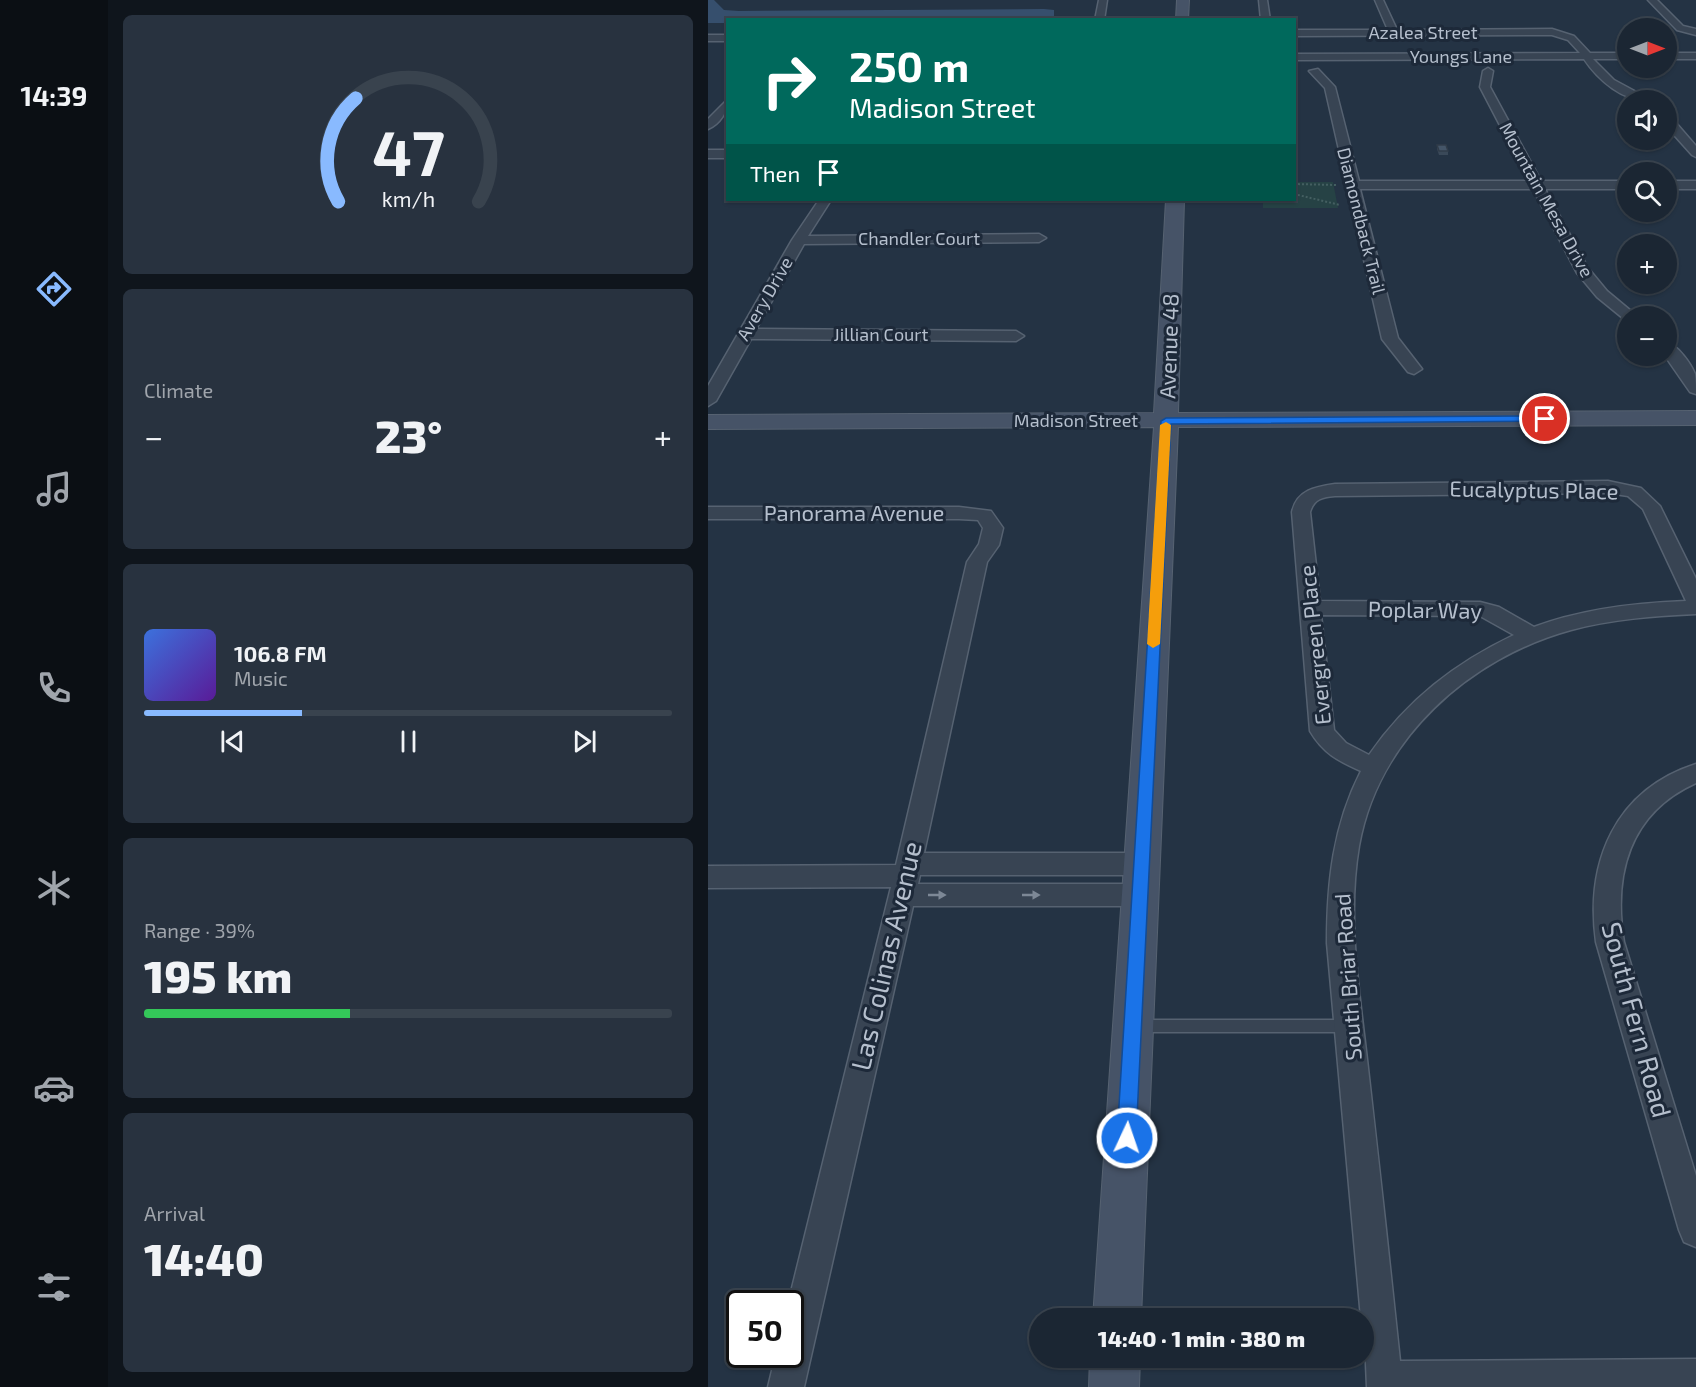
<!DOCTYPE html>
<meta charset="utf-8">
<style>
:root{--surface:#1b2633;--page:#28323f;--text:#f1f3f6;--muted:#a0a5ac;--line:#39434e;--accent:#89baff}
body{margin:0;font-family:"Exo 2",sans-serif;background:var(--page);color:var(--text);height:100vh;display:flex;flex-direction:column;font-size:22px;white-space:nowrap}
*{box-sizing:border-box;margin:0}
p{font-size:20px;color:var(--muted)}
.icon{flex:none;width:33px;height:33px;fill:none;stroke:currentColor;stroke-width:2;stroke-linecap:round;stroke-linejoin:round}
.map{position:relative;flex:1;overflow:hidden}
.details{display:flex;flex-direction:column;gap:15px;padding:15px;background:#0f151c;width:600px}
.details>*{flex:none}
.hud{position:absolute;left:18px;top:18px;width:570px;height:183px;border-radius:0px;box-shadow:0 2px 4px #0004,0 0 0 2px var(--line);background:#00695c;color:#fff;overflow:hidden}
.needle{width:39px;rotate:90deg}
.controls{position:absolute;left:909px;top:18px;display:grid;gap:12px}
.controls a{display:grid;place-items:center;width:60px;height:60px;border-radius:50%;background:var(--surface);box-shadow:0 2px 4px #0004,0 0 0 2px var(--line);font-size:30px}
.speed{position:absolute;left:18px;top:1290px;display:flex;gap:12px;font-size:30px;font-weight:700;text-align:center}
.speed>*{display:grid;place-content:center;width:78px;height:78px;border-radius:50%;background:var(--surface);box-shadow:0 2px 4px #0004,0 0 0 2px var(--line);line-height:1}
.speed .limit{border:3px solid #111;border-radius:9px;background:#fff;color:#111}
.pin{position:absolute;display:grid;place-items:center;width:51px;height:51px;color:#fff;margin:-26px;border:3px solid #fff;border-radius:50%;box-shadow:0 2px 6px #0007}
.me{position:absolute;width:66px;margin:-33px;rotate:3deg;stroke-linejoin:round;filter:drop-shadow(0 0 4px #0008)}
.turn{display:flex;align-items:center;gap:21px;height:126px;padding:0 24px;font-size:27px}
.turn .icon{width:78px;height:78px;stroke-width:2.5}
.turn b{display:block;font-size:42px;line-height:51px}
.then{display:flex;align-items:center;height:57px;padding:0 24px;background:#0003;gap:12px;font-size:22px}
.big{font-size:45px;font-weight:800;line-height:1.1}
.details .tile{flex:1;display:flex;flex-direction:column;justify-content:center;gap:9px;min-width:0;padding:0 21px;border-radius:9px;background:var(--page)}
.details .dial{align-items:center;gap:0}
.dial svg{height:156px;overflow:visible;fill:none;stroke:var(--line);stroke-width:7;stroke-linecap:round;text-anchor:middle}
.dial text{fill:var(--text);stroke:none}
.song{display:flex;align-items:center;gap:18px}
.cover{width:72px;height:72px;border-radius:9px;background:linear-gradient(135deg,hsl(220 70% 55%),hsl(270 70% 35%))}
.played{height:6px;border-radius:3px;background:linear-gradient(90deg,var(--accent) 30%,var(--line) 30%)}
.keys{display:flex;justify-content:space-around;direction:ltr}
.heat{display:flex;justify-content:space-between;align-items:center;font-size:33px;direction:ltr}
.charge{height:9px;border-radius:4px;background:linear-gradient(90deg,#34c759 39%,var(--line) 0)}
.trip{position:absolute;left:321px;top:1308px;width:345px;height:60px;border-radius:30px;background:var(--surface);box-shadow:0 2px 4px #0004,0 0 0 2px var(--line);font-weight:800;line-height:60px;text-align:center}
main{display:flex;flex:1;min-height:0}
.dock{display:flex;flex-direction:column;width:108px;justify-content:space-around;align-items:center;background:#0b0f14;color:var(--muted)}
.dock .icon{width:42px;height:42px}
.dock .active{color:var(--accent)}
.dock b{font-size:27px;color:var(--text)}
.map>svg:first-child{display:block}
.green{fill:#264245}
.water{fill:#364f6d}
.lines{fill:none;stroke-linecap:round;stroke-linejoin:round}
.service-casing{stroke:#566271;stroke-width:3}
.minor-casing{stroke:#566271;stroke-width:3}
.secondary-casing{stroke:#566271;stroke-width:2}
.path{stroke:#445f61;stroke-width:2;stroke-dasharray:2 2;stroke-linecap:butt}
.service{fill:#384453;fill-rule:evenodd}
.minor{fill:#384453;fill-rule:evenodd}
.secondary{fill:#465367;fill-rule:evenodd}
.wall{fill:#3a4959}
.building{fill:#445568;stroke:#303c49;stroke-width:1.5}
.oneway{fill:#7d8896}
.route{fill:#1a73e8;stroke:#114b97;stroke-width:1.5}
.slow{fill:#f59e0b}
.labels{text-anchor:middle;stroke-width:6;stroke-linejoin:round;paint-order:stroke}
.far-street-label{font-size:18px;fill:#b5bfcd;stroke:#1d2939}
.street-label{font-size:22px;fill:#b5bfcd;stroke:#1d2939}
.near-street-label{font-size:27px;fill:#b5bfcd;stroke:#1d2939}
</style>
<main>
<nav class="dock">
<b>14:39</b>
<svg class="icon active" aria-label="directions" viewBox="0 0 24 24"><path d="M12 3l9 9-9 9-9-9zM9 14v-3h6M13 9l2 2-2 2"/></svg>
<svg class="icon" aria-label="music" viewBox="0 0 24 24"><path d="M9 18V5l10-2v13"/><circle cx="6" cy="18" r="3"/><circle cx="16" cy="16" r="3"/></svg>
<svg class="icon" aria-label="phone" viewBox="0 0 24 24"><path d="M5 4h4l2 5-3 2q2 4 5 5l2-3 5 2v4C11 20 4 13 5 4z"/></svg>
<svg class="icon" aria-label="climate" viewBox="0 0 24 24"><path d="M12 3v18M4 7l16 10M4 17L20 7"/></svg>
<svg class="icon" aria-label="car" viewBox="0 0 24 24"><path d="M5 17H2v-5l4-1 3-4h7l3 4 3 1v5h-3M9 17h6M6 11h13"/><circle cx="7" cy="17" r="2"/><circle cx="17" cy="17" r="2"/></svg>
<svg class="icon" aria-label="filters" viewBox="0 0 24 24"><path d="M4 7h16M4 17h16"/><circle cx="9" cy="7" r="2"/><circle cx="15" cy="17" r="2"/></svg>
</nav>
<section class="details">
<div class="tile dial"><svg viewBox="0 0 100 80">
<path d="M14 69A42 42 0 1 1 86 69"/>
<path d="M14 69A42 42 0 0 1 23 16" stroke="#89baff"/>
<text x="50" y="56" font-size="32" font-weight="700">47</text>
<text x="50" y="72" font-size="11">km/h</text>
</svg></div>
<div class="tile"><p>Climate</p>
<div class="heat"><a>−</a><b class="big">23°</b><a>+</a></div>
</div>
<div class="tile">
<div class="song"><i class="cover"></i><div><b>106.8 FM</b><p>Music</p></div></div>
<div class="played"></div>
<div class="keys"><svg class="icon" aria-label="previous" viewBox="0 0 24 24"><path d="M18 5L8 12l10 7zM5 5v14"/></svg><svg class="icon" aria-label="pause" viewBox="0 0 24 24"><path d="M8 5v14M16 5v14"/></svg><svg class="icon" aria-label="next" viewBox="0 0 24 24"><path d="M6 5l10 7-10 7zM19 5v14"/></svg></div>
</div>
<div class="tile"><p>Range · 39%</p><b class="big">195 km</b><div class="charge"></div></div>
<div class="tile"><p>Arrival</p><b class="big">14:40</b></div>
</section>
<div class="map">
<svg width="988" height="1387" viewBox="0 0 988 1387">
<rect width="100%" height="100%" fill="#243344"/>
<path class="green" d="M587 182H625L630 208H555V200H586Z"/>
<path class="water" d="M0 0H6L16 10 31 11 336 9 346 10V18L20 20 19 23H0Z"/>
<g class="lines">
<defs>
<path id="service" d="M432 1020H638L643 1022 645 1026 643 1030 638 1032H432L427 1030 425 1026 427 1022Z"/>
<g id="minor">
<path d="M391 0H399L396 20H387Z"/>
<path d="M551 0H559L562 20H553Z"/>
<path d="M667 0H675L689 30 844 29 866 36 882 53H920V59H885L906 80 943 100C916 103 890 80 876 59L586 60V54L872 53 860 40 844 35 586 36V30H680Z"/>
<path d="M940 0H949L975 26 988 29V35L969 30Z"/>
<rect x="0" y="35" width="20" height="6"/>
<rect x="958" y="53" width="30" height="6"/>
<path d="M780 68 785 71 782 87 833 181H920V189H837L880 268 899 291 929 316H920V320L916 319 889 297 869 273 825 189H652L690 338 714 369 706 374 700 372 674 339 617 88 601 71 610 69 627 87 651 181H821L772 87 775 71Z"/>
<path d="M20 99C20 111 12 124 0 129V119Z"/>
<path d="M958 115 962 116 988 146V157L984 155 958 126Z"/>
<rect x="0" y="150" width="20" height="8"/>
<rect x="958" y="181" width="30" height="8"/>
<path d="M111 200H123L100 236 331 234 338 238 331 242 96 244 48 329 308 331 316 336 308 341 43 339 8 401 0 406V386L84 240Z"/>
<path d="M958 342C970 345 983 364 987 374 988 380 988 388 988 394L982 392 957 356Z"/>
<path d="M900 481 933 488 952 506 988 579V614C946 616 904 619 863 630 761 658 670 739 651 846 638 922 653 1001 661 1077 672 1172 682 1266 692 1361L988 1359V1387H659L656 1318H653L619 943C619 882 625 826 653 771 630 761 615 753 602 731L584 512C589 490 607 487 627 484ZM900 493 920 496 935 509 978 601C926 603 874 609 826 627L791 607 772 602 612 601 602 512C606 499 614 497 627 496ZM613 615 772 616 806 635C747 663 699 700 661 755L638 743 626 730Z"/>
<path d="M0 507H251L283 511 295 528 291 545 279 562 216 853H433L442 856 446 864 442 872 433 875H212L210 884H432L441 887 445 895 441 903 432 906H205L96 1387H60L68 1354H82V1304H80L183 887 0 888V866L188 865 259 562 271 544 275 528 270 520 251 519H0Z"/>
<path d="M988 764V783C921 813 905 875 916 942L988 1176V1247L976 1242 971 1230 888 942C877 862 907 790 988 764Z"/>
</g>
<g id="secondary">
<path d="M469 0H481L480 20H468Z"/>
<path d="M458 200H476L470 413 988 411V425L470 427 433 1318H385L446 427 0 429V415L446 413Z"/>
<path d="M382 1358H432L431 1387H381Z"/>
</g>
</defs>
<use href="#service" class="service-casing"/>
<use href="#minor" class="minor-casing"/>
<use href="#secondary" class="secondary-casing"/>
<g class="path">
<path d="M586 184 628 185"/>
<path d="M586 194 632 205"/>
</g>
<use href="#service" class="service"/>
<use href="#minor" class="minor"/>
<use href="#secondary" class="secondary"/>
</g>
<path class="wall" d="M729 145 740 151V155H731L729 149Z"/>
<path class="building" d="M729 145H738L740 151H731Z"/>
<defs><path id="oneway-solid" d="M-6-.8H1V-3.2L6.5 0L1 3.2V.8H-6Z" transform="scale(1.5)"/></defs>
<g class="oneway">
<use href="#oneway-solid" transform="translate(229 895)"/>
<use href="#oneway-solid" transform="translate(323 895)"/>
</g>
<path class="route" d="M837 416 842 419 840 421 463 424 428 1138 426 1145 419 1148 412 1145 409 1138 453 421 458 418Z"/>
<path class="slow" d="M458 422 463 425 452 644 445 648 439 644 452 425Z"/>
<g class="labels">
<g class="far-street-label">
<text x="715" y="39">Azalea Street</text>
<text x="753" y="63">Youngs Lane</text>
<text transform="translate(838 200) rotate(61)" y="6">Mountain Mesa Drive</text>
<text transform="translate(653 221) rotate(76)" y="6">Diamondback Trail</text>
<text x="211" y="245">Chandler Court</text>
<text transform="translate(57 299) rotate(-60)" y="6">Avery Drive</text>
<text x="173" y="341">Jillian Court</text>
<text x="368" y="427">Madison Street</text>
</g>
<g class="street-label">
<text transform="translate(461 346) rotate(-88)" y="8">Avenue 48</text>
<text transform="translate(826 490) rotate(1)" y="8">Eucalyptus Place</text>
<text x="146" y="521">Panorama Avenue</text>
<text transform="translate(717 610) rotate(1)" y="8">Poplar Way</text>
<text transform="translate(607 645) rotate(-96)" y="8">Evergreen Place</text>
<text transform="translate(640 977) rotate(-94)" y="8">South Briar Road</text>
</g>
<g class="near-street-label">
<text transform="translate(179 956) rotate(-77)" y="9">Las Colinas Avenue</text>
<text transform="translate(928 1020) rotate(75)" y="9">South Fern Road</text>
</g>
</g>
</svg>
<div class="controls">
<a><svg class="needle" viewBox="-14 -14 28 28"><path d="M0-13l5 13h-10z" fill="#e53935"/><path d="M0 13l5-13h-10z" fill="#a0a5ac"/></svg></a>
<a><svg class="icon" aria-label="sound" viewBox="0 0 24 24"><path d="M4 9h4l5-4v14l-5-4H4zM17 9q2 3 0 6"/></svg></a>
<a><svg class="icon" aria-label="search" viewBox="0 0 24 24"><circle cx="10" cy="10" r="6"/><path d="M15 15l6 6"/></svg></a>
<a>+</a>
<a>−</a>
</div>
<div class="speed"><div class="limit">50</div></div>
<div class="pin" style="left:837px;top:419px;background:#d93025"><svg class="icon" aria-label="arrive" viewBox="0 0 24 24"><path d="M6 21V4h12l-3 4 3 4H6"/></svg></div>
<svg class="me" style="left:419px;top:1138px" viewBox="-20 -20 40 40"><circle r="17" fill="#1a73e8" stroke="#fff" stroke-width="3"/><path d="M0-11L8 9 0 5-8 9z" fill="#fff"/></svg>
<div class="trip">14:40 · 1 min · 380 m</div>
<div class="hud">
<div class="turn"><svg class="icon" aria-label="right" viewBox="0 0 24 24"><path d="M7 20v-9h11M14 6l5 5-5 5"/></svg><div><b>250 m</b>Madison Street</div></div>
<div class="then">Then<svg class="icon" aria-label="arrive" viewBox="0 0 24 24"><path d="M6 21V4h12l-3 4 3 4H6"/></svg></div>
</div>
</div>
</main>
